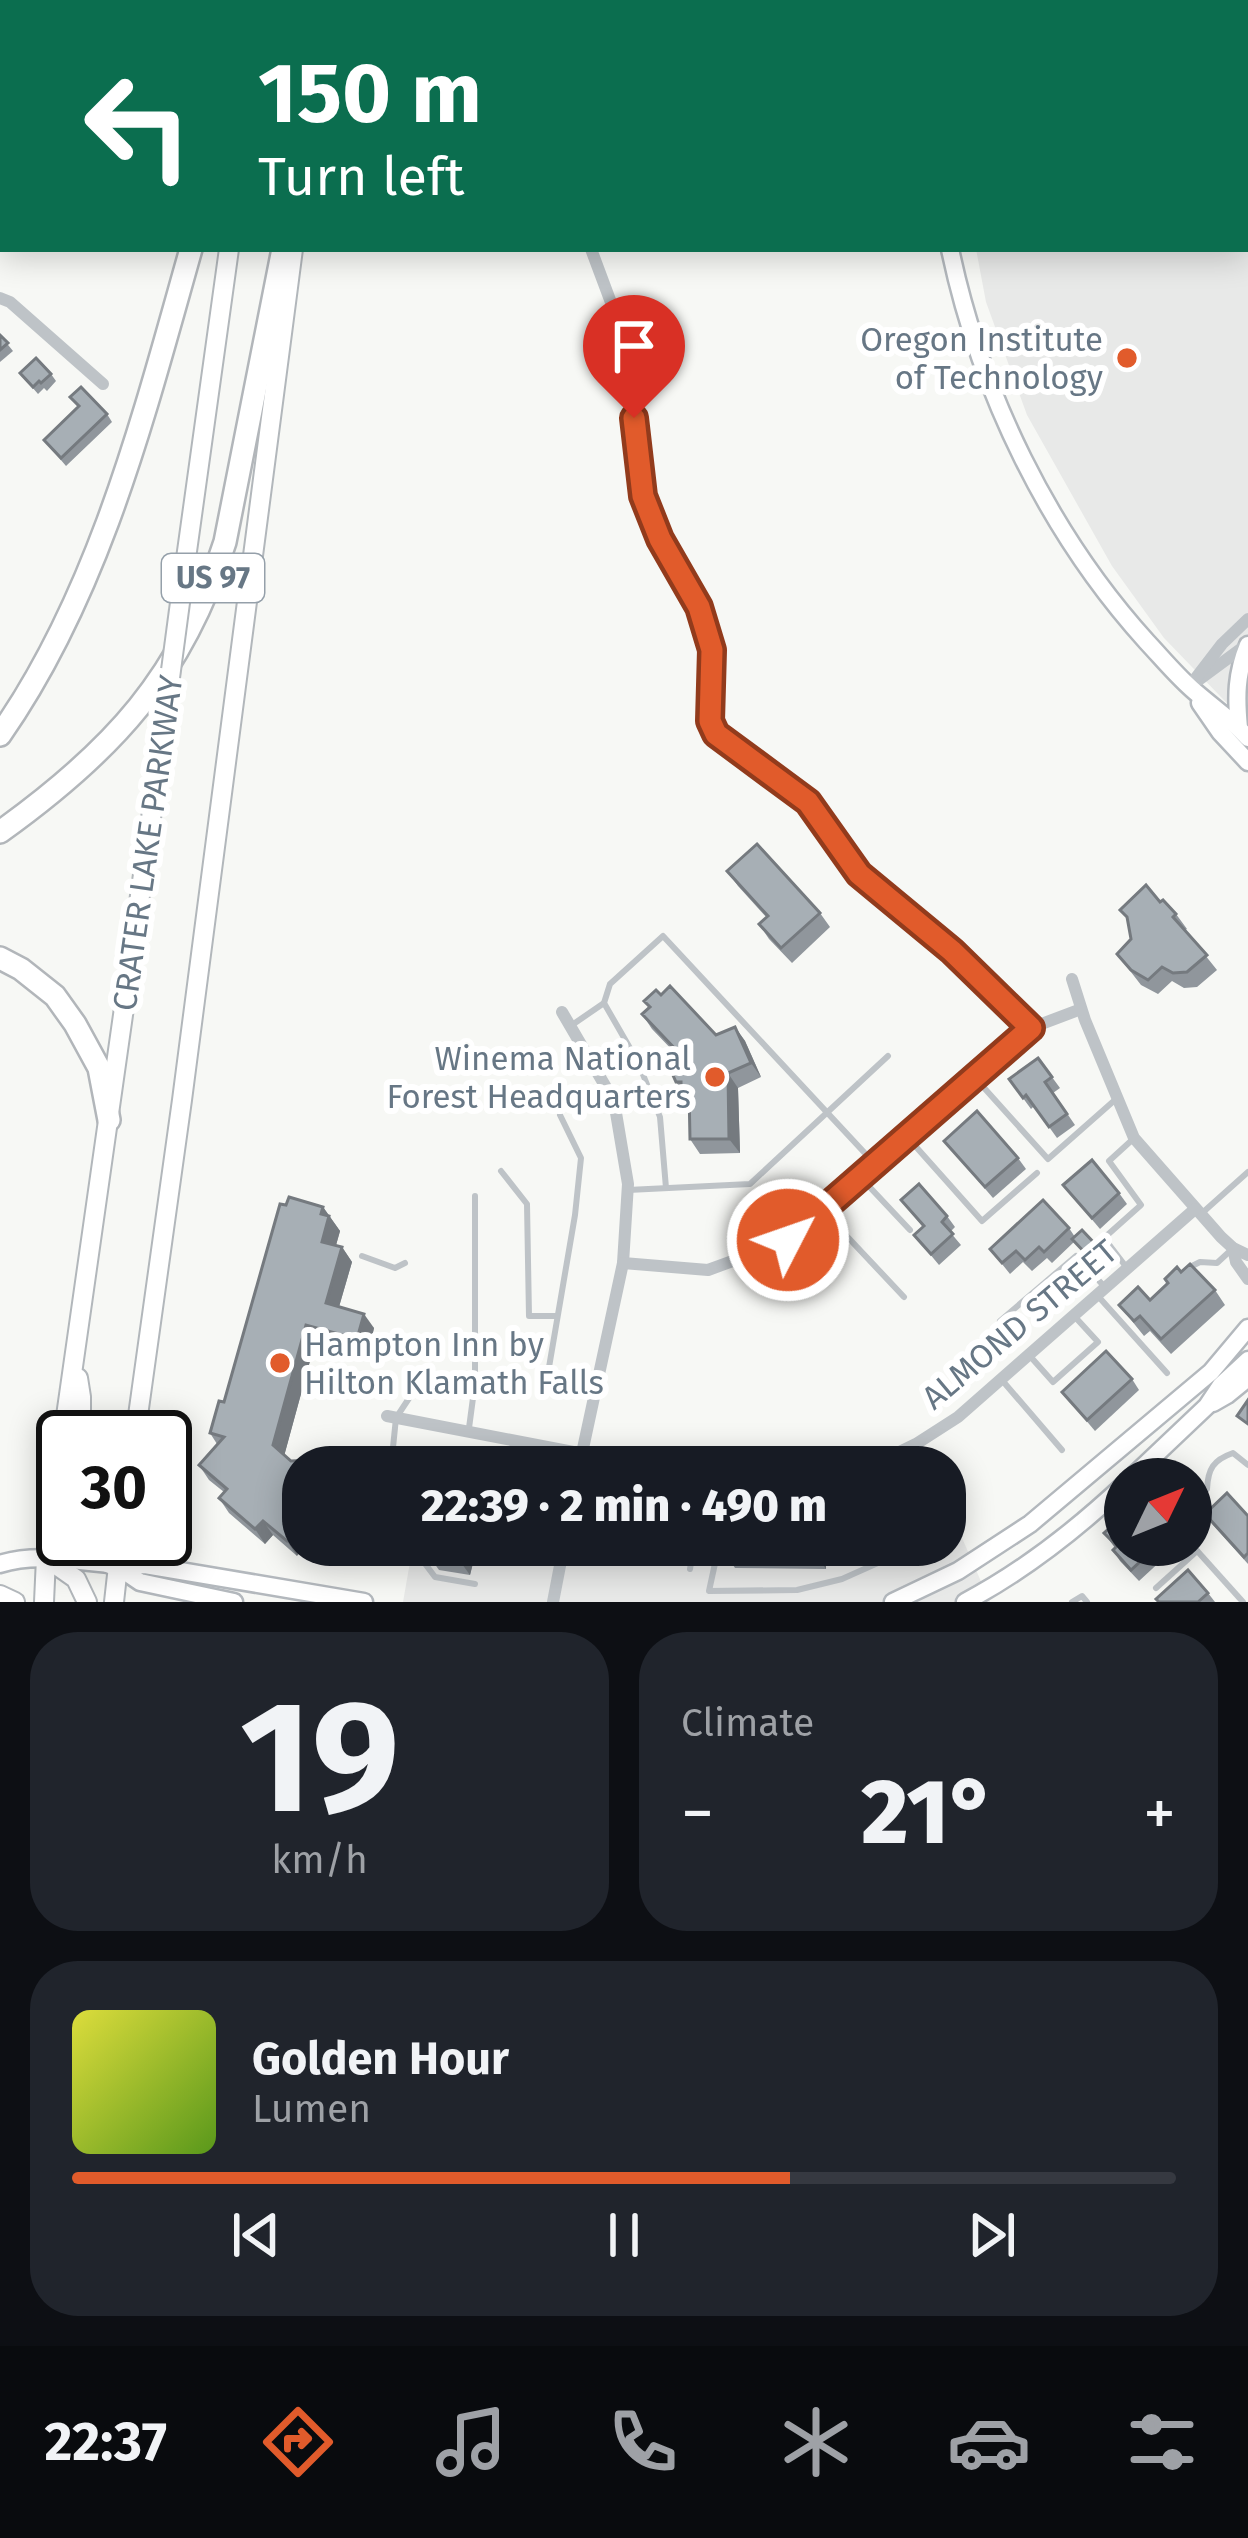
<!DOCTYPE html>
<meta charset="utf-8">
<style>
:root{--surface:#171b24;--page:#20242c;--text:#f1f3f6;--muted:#9ea1a6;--line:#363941;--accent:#e15b2b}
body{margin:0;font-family:"Fira Sans",sans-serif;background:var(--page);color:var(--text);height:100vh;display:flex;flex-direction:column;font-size:45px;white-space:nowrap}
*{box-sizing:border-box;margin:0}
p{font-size:39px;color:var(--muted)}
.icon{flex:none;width:66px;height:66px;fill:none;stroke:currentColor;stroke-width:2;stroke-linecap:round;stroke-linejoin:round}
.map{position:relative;height:1602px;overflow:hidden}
.side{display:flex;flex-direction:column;gap:30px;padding:30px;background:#0d0f14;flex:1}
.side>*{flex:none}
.banner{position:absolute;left:0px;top:0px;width:1248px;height:252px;box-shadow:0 6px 30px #0003;background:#0b6e4f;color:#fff;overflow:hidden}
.needle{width:78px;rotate:47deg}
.tools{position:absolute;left:1104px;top:1458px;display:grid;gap:24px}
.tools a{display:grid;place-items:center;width:108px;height:108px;border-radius:50%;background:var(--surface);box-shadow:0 6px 30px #0003;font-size:60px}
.speed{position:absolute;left:36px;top:1410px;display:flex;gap:24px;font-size:60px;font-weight:700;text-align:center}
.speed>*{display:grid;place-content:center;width:156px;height:156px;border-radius:50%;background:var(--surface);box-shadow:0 6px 30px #0003;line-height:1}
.speed .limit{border:6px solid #111;border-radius:18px;background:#fff;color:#111}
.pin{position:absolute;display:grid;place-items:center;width:102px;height:102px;color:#fff;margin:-123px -51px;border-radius:50% 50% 50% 0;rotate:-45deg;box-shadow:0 0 12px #0007}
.pin .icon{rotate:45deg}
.me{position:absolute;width:132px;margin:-66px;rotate:49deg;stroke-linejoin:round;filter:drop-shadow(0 0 9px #0008)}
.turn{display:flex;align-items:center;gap:42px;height:252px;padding:0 60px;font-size:54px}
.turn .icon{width:156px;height:156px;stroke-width:2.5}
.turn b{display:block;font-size:84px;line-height:102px}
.big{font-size:90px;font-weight:800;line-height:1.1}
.side .tile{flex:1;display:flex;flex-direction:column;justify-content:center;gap:18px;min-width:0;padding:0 42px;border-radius:48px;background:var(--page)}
.side .dial{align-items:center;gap:0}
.dial b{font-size:156px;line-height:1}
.song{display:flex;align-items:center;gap:36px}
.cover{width:144px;height:144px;border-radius:18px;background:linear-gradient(135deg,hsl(60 70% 55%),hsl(90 70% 35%))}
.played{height:12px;border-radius:6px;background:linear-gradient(90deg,var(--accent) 65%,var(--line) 65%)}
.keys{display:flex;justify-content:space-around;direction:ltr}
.heat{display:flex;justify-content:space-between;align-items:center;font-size:66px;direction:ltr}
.side .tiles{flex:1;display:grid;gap:30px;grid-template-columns:1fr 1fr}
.tile:last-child{grid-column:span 2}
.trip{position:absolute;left:282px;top:1446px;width:684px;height:120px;border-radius:48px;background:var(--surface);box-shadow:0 6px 30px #0003;font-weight:800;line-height:120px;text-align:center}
.tab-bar{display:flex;height:192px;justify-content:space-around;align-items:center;background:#090b0e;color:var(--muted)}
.tab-bar .icon{width:84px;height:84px}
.tab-bar .on{color:var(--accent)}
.tab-bar b{font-size:54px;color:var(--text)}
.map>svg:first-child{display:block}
.built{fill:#e8e9e8}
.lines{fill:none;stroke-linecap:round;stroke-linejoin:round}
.stream{stroke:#b9c4c9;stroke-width:4.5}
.secondary-casing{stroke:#b3b8bd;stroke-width:21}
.primary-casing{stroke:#b2b7bb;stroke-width:22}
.highway-casing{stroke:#b2b6ba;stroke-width:26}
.lane{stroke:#bec3c7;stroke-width:6}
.street{stroke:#bec3c7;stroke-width:12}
.secondary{stroke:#fff;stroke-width:16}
.primary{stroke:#fff;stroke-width:18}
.highway{stroke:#fff;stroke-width:21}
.primary-bridge-casing{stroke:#b2b7bb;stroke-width:22;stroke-linecap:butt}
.primary-bridge{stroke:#fff;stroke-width:18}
.wall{fill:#90969c}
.shaded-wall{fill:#757a7f}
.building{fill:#a7afb5;stroke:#757a7f;stroke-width:3}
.route-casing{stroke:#923b1c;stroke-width:30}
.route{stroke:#e15b2b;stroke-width:21}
.poi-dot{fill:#e15b2b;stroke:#fff;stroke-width:4.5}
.labels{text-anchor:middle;stroke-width:12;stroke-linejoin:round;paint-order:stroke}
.shield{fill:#fff;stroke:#95a0aa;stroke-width:3}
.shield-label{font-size:30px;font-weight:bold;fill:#677785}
.poi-label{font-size:33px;fill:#677785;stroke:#fff;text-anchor:end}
.street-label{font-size:33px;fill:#677785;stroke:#fff}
</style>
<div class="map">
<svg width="1248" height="1602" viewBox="0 0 1248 1602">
<rect width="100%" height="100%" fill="#f7f8f5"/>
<g class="built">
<path d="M963 0H1248V725L1164 638 1112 566 1027 415 986 302 976 249H1245V3H963Z"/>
<path d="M945 1499 990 1602H403L413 1545H945Z"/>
</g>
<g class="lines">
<path class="stream" d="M1245 206 1248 209"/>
<defs>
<g id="secondary">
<path d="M940 3V0"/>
<path d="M950 249C980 392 1049 534 1147 642 1162 658 1176 675 1192 689 1211 706 1231 719 1248 738"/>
<path d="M1200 703 1220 732 1248 762"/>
<path d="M1239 728C1236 697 1236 674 1248 645"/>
<path d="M1213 1403 1227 1395 1248 1378"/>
<path d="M1130 1479 1207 1406 1221 1385 1248 1360"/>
<path d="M0 1564C46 1549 97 1568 145 1565L364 1602"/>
<path d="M118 1567 140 1582 234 1602"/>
<path d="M893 1602 958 1571 1030 1524 1211 1372 1248 1328"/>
<path d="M965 1602C1024 1571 1077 1529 1125 1484"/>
</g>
<g id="primary">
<path d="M183 580 229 249"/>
<path d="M78 1378 81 1397V1437"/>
<path d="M63 1437 156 783"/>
<path d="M135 1437 182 1100 293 249"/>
<path d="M82 1539 91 1556 117 1567"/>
<path d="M46 1558 76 1579 87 1602"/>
<path d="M0 1595 15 1602"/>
<path d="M44 1602 46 1558 63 1439"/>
<path d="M114 1602 121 1539"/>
</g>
<g id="highway">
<path d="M263 3 264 0"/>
<path d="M327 3V0"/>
<path d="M0 735C100 592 144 415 191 249"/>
<path d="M0 832C113 751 182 676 225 542L283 249"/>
<path d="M0 958 21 969 55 996 75 1024 99 1068 109 1120"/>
</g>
</defs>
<use href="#secondary" class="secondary-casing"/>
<use href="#primary" class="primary-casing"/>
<use href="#highway" class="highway-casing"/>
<g class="lane">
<path d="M572 1025 604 1003"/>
<path d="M977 1080 1048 1159 1116 1099"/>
<path d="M560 1115 581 1158 575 1215 548 1373 594 1381"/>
<path d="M909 1139 982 1221 1037 1173"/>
<path d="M501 1171 527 1204 529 1316H557"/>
<path d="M863 1180 910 1230"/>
<path d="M666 1188 660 1117 638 1062 604 1003 610 984 663 936 875 1164"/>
<path d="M628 1190 750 1184 888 1056"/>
<path d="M825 1213 904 1297"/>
<path d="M1201 1214 1248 1172"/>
<path d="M362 1256 395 1268 405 1263"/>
<path d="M1190 1267 1200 1262 1217 1263 1230 1251"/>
<path d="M1127 1268 1104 1238 1141 1205 1109 1161 1132 1140"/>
<path d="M1097 1295 1167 1373"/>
<path d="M1000 1321 1076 1256 1103 1285"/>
<path d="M1029 1355 1053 1382 1098 1342 1076 1318"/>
<path d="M1001 1379 1062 1450"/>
<path d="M469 1428 475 1383V1196"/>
<path d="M909 1449 918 1467"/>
<path d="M391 1467 396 1418 423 1377"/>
<path d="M444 1467 454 1462 483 1467"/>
<path d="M1191 1506 1207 1489C1208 1469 1213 1460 1233 1453L1248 1465"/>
<path d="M1191 1544 1243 1602"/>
<path d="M335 1545 334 1550 372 1557 375 1545"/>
<path d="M425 1545 423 1561 435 1577 475 1584"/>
<path d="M719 1545 709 1591 797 1590 842 1579 918 1545"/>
<path d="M593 1548 594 1545"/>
<path d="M690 1569 694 1545"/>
<path d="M1156 1588 1197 1551"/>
<path d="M1072 1602 1082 1596 1087 1602"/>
</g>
<g class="street">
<path d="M27 0 30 3"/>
<path d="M446 0 448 3"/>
<path d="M105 3 109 0"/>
<path d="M0 102 3 99"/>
<path d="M591 249 625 340 643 496 660 539 699 607 712 650 710 721 715 734 808 802 859 874 951 951 1031 1028"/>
<path d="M0 298 10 302 103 384"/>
<path d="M1200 679 1246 645"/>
<path d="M1189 687 1222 644 1248 619"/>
<path d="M1072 979 1085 1020 1134 1138 1221 1237 1233 1248 1248 1255"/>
<path d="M562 1012 614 1101 628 1184 623 1263 579 1467"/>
<path d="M1233 1248 1236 1262 1248 1279"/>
<path d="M623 1263 708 1270 788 1241 1031 1028 1081 1009"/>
<path d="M387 1416 651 1467"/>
<path d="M869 1467 916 1444 958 1417 1195 1209"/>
<path d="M553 1602 564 1545"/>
</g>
<use href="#secondary" class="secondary"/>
<use href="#primary" class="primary"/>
<use href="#highway" class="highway"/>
<defs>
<path id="primary-bridge" d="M156 783 183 580"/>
</defs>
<use href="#primary-bridge" class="primary-bridge-casing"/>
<use href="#primary-bridge" class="primary-bridge"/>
</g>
<g class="wall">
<path d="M0 335 13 351 0 362Z"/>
<path d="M20 373 51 374 56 381 47 391 44 388 38 394Z"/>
<path d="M70 397 107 414 112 422 66 466 44 440 78 407Z"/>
<path d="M727 871 820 913 830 927 792 963 769 939 759 924 767 918 738 886Z"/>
<path d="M1160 902 1176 914 1187 929 1185 930 1217 970 1197 987 1184 988 1172 981 1158 994 1141 985 1117 954 1131 939 1128 920 1120 910Z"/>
<path d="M661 995 716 1035 735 1027 745 1041 761 1077 738 1088 740 1153 700 1154 690 1139 689 1101 676 1082V1054L652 1029 642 1014 649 1008 644 1001Z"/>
<path d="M1038 1058 1060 1088 1053 1093 1075 1125 1057 1138 1034 1106 1031 1109 1009 1079Z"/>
<path d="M944 1141 1018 1158 1026 1169 993 1198Z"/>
<path d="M1063 1185 1119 1193 1127 1204 1100 1229Z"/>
<path d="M901 1200 947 1216 955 1227 950 1232 961 1245 939 1265 914 1235 923 1227Z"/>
<path d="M286 1205 323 1207 340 1231 336 1245 342 1247 352 1262 339 1307 374 1328 368 1354 316 1339 284 1456 297 1556 273 1535 265 1544 229 1513 219 1498 224 1492 209 1480 199 1465 217 1444 210 1433 224 1402Z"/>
<path d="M1069 1228 1075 1237 1098 1247 1103 1255 1093 1263 1074 1242 1052 1263 1047 1258 1032 1271 1023 1262 1010 1274 990 1249Z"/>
<path d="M1181 1272 1215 1290 1225 1305 1171 1354 1150 1331 1144 1336 1119 1305 1150 1300Z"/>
<path d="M1132 1379 1139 1390 1095 1431 1062 1392Z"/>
<path d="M1205 1514 1248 1516V1564L1213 1525Z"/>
<path d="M1104 1533 1156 1545 1165 1557 1139 1581 1120 1561 1113 1550 1115 1548Z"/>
<path d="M826 1545V1569L735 1568 725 1553Z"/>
<path d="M466 1547 474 1559 470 1575 439 1570 424 1549Z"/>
<path d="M1208 1593 1215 1602H1159Z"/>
</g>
<g class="shaded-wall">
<path d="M735 1027 745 1041 761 1077 751 1063Z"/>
<path d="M728 1073 738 1088 740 1153 729 1139Z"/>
<path d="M323 1207 340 1231 333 1256 322 1242 321 1214Z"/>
<path d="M342 1247 352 1262 336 1317 326 1303Z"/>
<path d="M364 1314 374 1328 368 1354 357 1339Z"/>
<path d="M306 1325 316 1339 283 1460 273 1445Z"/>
<path d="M263 1521 273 1535 265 1544 255 1529Z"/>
<path d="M303 1522V1545H306L297 1556 287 1541Z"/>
<path d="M816 1545H826V1569L815 1554Z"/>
<path d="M466 1547 474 1559 470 1575 462 1564Z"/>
</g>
<g class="building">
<path d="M0 11 3 14V35L0 38Z"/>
<path d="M3 123V159L0 162V126Z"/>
<path d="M3 203V218L0 221V206Z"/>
<path d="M0 335 8 343 0 350Z"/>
<path d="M36 358 51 374 41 383 39 381 33 387 20 373Z"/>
<path d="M81 387 107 414 61 458 44 440 79 406 70 397Z"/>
<path d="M757 844 820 913 781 948 759 924 768 916 727 871Z"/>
<path d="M1146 885 1160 902 1163 900 1176 914 1173 917 1207 955 1187 972 1173 973 1162 967 1148 980 1131 970 1117 954 1131 939 1127 917 1120 910Z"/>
<path d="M670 986 716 1035 735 1027 751 1063 728 1073 729 1139H690L689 1090H681V1082H676L667 1062 678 1052 642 1014 650 1007 644 1001 656 990 661 995Z"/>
<path d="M1038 1058 1052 1077 1045 1082 1067 1114 1049 1127 1026 1095 1023 1098 1009 1079Z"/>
<path d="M977 1111 1018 1158 985 1187 944 1141Z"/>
<path d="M1092 1160 1119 1193 1092 1218 1063 1185Z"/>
<path d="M919 1184 947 1216 942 1222 953 1234 931 1254 914 1235 924 1226 901 1200Z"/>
<path d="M289 1197 323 1207 321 1214 329 1216 322 1242 342 1247 326 1303 364 1314 357 1339 306 1325 273 1445 291 1461 314 1460 318 1455 330 1466 303 1467V1522L287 1541 263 1521 255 1529 219 1498 227 1489 199 1465 224 1437 210 1433 219 1401 224 1402 280 1204 286 1205Z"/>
<path d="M1043 1200 1069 1228 1044 1252 1039 1247 1025 1260 1016 1251 1002 1263 990 1249Z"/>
<path d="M1082 1230 1098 1247 1088 1256 1072 1239Z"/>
<path d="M1190 1264 1215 1290 1161 1339 1140 1316 1134 1321 1119 1305 1138 1287 1150 1300 1168 1283 1165 1279 1177 1267 1181 1272Z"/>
<path d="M1106 1351 1132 1379 1087 1420 1062 1392Z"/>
<path d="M1248 1400V1424L1237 1416Z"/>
<path d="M1227 1493 1248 1516V1553L1244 1557 1205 1514Z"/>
<path d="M1125 1514V1545L1157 1546 1131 1570 1113 1550 1117 1546 1104 1533Z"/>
<path d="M425 1545H456L466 1547 462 1564 431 1559 424 1549Z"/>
<path d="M725 1545H816L815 1554 725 1553Z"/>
<path d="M1188 1570 1208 1593 1198 1602H1159L1156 1599Z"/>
</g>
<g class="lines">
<defs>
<path id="route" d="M634 418 643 496 660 539 699 607 712 650 710 721 716 734 808 802 859 874 952 951 1031 1028 788 1240"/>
</defs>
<use href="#route" class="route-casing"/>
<use href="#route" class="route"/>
</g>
<g class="poi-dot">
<circle cx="1127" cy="358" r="12"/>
<circle cx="715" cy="1077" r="12"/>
<circle cx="280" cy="1363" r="12"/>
</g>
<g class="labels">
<rect class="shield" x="162" y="554" width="102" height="48" rx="9"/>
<g class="shield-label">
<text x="213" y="588">US 97</text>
</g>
<g class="poi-label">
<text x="1103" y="351">Oregon Institute<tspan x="1103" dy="38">of Technology</tspan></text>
<text x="691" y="1070">Winema National<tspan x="691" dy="38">Forest Headquarters</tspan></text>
<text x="304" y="1356" text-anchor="start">Hampton Inn by<tspan x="304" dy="38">Hilton Klamath Falls</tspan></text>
</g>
<g class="street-label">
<text transform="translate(147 843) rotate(-82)" y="12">CRATER LAKE PARKWAY</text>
<text transform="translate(1019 1324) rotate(-40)" y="12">ALMOND STREET</text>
</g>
</g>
</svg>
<div class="tools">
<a><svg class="needle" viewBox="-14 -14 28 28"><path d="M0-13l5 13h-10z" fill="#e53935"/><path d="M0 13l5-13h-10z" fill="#9ea1a6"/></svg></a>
</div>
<div class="speed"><div class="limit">30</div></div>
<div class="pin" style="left:634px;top:418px;background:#d93025"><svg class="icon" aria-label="arrive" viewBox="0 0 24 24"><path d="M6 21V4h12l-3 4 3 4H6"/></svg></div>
<svg class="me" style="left:788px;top:1240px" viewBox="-20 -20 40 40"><circle r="17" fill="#e15b2b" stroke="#fff" stroke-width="3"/><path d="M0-11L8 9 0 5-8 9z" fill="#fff"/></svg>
<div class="trip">22:39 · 2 min · 490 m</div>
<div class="banner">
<div class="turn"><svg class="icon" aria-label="left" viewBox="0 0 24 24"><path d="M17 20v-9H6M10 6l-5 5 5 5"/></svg><div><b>150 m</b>Turn left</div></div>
</div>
</div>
<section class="side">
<div class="tiles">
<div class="tile dial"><b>19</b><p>km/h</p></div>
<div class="tile"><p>Climate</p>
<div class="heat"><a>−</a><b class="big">21°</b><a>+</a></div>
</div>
<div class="tile">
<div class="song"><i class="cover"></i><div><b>Golden Hour</b><p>Lumen</p></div></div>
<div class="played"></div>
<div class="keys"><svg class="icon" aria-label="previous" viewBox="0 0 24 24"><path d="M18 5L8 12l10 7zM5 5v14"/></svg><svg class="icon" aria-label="pause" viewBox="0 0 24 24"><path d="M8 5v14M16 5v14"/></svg><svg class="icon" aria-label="next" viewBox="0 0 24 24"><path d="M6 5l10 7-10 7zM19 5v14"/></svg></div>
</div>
</div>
</section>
<nav class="tab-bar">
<b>22:37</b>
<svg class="icon on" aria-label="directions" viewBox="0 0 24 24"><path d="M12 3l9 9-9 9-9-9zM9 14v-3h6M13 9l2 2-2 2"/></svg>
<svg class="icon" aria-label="music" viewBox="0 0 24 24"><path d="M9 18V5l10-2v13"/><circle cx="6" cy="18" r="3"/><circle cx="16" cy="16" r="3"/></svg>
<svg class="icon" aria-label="phone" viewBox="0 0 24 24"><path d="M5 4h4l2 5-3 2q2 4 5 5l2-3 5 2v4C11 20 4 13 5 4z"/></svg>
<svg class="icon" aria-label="climate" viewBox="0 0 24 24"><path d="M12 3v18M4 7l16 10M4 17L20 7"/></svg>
<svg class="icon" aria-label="car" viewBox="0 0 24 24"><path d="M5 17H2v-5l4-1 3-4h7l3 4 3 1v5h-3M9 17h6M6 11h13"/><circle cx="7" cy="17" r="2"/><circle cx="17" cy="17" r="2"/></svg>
<svg class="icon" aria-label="filters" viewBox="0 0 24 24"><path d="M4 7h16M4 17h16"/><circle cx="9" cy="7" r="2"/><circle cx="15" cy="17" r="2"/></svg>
</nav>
